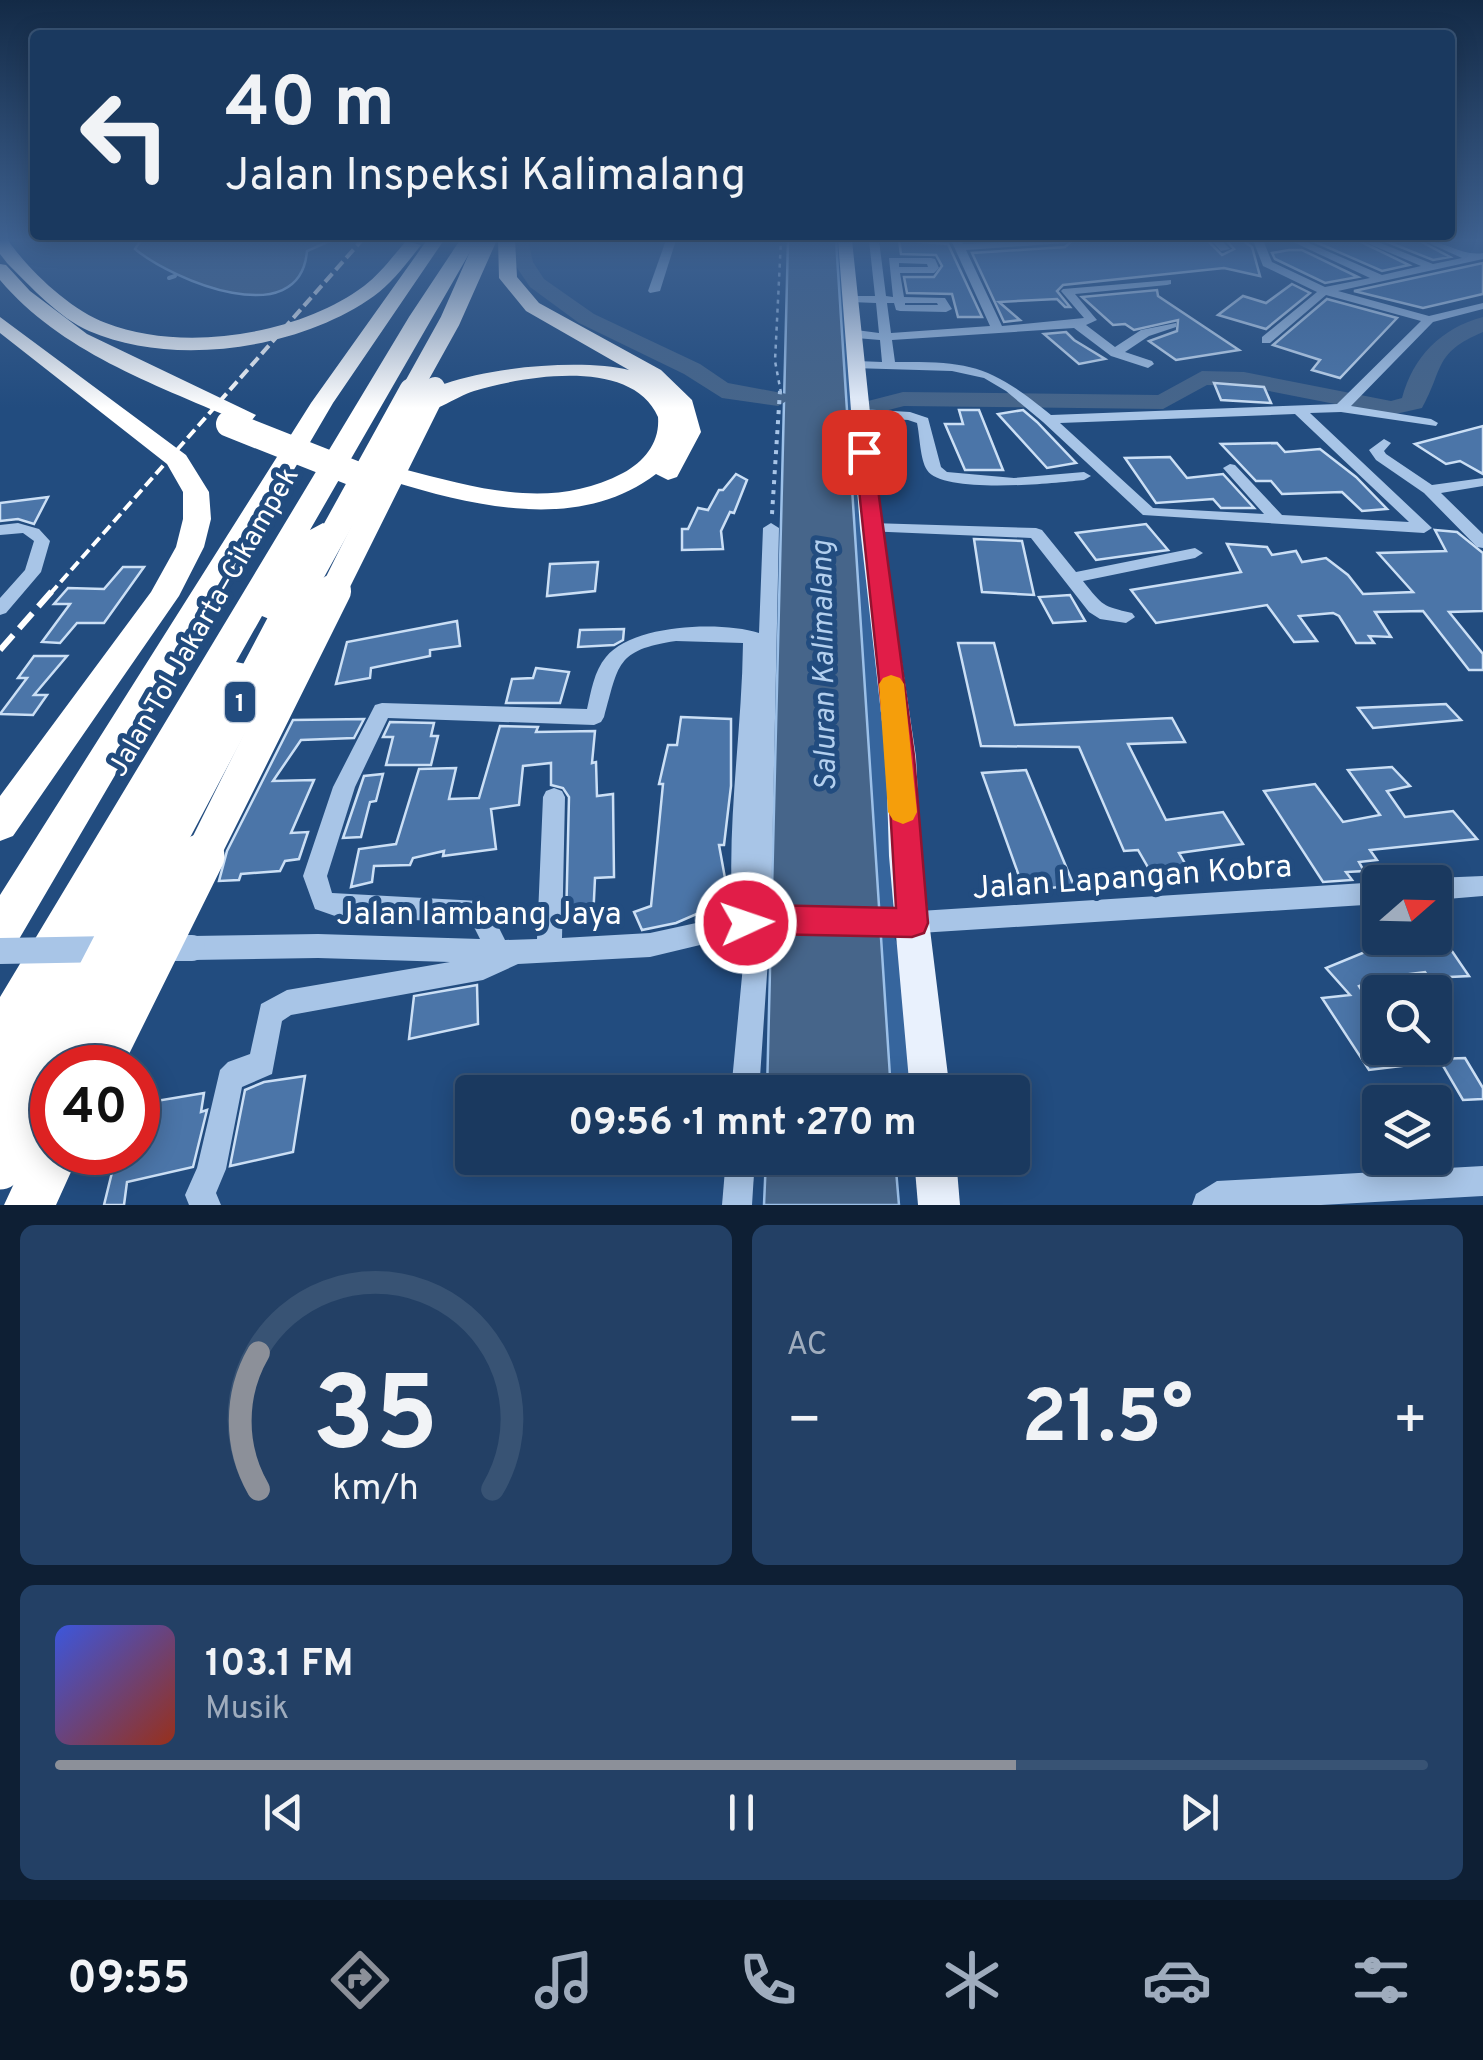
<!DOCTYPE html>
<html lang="id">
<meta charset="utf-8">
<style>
:root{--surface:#1a395f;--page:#234065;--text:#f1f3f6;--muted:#9facbd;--line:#385374;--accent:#8c9099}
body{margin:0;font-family:Overpass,sans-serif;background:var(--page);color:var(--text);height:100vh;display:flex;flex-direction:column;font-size:38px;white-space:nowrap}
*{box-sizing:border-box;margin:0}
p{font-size:32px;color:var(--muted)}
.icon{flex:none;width:55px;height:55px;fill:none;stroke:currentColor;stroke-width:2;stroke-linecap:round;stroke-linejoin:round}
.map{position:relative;height:1205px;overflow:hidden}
.side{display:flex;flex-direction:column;gap:20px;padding:20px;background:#0e1f34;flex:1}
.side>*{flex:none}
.top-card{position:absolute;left:30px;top:30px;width:1425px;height:210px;border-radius:10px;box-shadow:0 5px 25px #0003,0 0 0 2px var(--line);background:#1a395f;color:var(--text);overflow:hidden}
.needle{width:65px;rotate:70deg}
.tools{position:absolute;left:1362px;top:865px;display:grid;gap:20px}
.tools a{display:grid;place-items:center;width:90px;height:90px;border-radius:10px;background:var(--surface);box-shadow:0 5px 25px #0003,0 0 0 2px var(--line);font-size:50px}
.speed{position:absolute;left:30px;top:1045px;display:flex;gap:20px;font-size:50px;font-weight:700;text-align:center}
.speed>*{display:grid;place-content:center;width:130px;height:130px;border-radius:50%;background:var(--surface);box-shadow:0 5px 25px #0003,0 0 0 2px var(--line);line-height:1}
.speed .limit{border:15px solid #d22;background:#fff;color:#111}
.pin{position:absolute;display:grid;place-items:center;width:85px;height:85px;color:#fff;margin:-42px;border-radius:20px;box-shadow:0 5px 15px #0006}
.me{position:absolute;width:110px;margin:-55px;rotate:87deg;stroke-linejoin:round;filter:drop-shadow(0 0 8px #0008)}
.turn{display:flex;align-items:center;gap:35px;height:210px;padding:0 30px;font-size:45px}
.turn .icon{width:130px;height:130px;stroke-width:2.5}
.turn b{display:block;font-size:70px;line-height:85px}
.big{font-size:75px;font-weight:700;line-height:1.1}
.side .widget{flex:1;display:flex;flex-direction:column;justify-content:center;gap:15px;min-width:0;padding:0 35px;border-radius:15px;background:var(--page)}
.side .dial{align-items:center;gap:0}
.dial svg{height:260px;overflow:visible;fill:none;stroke:var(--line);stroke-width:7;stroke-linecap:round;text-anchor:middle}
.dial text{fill:var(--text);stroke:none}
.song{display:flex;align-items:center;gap:30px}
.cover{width:120px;height:120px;border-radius:15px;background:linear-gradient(135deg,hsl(230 70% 55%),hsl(10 70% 35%))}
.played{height:10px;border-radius:5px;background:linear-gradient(90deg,var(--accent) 70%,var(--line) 70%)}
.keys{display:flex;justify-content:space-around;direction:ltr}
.heat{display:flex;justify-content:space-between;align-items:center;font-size:55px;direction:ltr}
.side .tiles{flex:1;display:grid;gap:20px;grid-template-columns:1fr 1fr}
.widget:last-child{grid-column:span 2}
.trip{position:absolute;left:455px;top:1075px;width:575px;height:100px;border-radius:10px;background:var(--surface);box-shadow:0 5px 25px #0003,0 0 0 2px var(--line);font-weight:700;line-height:100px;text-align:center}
.tab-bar{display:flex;height:160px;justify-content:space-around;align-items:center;background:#0a1726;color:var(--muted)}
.tab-bar .icon{width:70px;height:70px}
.tab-bar .current{color:var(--accent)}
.tab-bar b{font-size:45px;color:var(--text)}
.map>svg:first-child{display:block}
.green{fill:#36659d}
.water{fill:#46658a;stroke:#9cc0e8;stroke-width:2.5}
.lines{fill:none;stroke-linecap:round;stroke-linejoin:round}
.stream{stroke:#9cc0e8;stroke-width:4}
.river{fill:#46658a;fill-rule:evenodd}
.building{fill:#4b75a8;stroke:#cbdff5;stroke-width:2.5}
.path-far1{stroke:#a8c5e7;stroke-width:2.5;stroke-dasharray:4 5;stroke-linecap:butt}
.path{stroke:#a8c5e7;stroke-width:4;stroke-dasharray:4 6;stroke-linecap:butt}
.minor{fill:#a8c5e7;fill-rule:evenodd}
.major{fill:#e9f1fd;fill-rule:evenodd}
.highway{fill:#fff;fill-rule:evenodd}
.rail-far1{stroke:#fff;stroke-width:4;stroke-dasharray:11 5;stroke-linecap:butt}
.rail{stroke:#fff;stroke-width:6;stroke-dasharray:20 9;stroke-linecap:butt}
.minor-bridge{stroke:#a8c5e7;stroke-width:26}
.highway-bridge-far3{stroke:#fff;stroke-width:20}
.highway-bridge-far2{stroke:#fff;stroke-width:26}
.highway-bridge-far1{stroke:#fff;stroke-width:34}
.highway-bridge{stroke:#fff;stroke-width:45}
.route{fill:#e11d48;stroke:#92132f;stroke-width:2.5}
.slow{fill:#f59e0b}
.labels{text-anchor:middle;stroke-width:10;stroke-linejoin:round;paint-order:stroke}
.shield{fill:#224c7f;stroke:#bdc9d9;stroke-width:2.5}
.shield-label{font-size:25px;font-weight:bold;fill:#fff}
.street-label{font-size:28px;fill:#fff;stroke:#224c7f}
.water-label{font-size:30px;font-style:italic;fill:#b3cfee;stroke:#224c7f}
.near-street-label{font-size:32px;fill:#fff;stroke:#224c7f}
</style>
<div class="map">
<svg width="1483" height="1205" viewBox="0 0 1483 1205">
<rect width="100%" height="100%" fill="#224c7f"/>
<path class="green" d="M834 240H845L905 856 888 924 923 1000 930 1092H891Z"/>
<g class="water">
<path d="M141 240H332L307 251C300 334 172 280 135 249Z"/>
<path d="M788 240H836L891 1092H767Z"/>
<path d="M766 1158H895L899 1205H764Z"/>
</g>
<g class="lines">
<path class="stream" d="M169 278 175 276"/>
<g class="river">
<path d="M510 240H528L533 262 544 279 594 314 700 364 728 383 787 394 790 399 778 406 722 398 684 374 579 323 530 287 513 262Z"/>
<path d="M1483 317V332C1433 353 1444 369 1422 408L1391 415 1244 386 1207 385 1163 409 904 406 877 413 865 406 868 401 903 392 1158 395 1202 371 1244 372 1391 401 1402 398C1413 357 1441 328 1483 317Z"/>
</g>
</g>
<g class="building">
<path d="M899 240 948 244 982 317H958L952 294 907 293 904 277H934L942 266 936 255 901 254Z"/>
<path d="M1073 240H1207L1222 255 1234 249 1226 240H1242L1252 247 1260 276 1224 268 1063 285 1057 291 1070 307H1065L1057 299 999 302 1020 320 1004 322 972 253 1065 247Z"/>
<path d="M1311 240H1357L1409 265 1382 271Z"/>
<path d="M1383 240H1418L1450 257 1433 260Z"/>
<path d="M1289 250H1302L1358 277 1325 283 1275 259 1272 253Z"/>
<path d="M1483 263V294L1423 308 1354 291Z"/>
<path d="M1292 284 1310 293 1266 329 1218 315 1243 296 1266 303Z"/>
<path d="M1157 290 1158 296 1239 350 1176 360 1149 341 1177 331 1178 320 1134 330 1125 324 1113 325 1082 297Z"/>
<path d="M1327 299 1397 318 1340 378 1312 370 1320 360 1273 345Z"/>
<path d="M1066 332 1074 340 1105 359 1079 364 1044 334Z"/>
<path d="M1214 383 1264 387 1271 403 1221 400Z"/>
<path d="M959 410H979L1003 470H965L945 424H963Z"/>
<path d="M1023 410 1037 422 1076 463 1047 468 998 414Z"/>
<path d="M1483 426V474L1460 461 1446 464 1415 444Z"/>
<path d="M1277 443 1285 452 1320 449 1356 477 1387 509 1362 511 1342 492 1282 494 1271 481H1256L1221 444Z"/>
<path d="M1170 457 1187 478 1223 474 1254 508H1221L1213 499 1156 503 1125 458Z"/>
<path d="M736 474 747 480 734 513 730 512 721 531 723 549 682 550V529H688L698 508 708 510 719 490H723Z"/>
<path d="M48 497 34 524 18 519 0 521V503Z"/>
<path d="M1146 524 1168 550 1096 560 1076 533Z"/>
<path d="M1435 530 1457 532 1483 553V611L1449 612 1483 654V670H1469L1423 611 1375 612 1391 637 1369 636 1374 643H1356L1339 616 1333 613 1299 616 1317 641 1294 642 1267 605 1156 623 1131 590 1241 572 1227 544 1267 547 1272 555 1296 551 1302 562 1326 558 1348 575 1363 594 1413 592 1378 553 1446 551Z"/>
<path d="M974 539 1022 541 1034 595 982 592Z"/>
<path d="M598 562 595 591 547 596 550 564Z"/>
<path d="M123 567H144L104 623H77L60 643 42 642 70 604H54L68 588 104 589Z"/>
<path d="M1070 595 1085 621 1053 623 1039 597Z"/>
<path d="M457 621 460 646 430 650V656L371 668 370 678 336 684 347 642Z"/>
<path d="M624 629 623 640 614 645 578 647 580 630Z"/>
<path d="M958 643H994L1015 725 1172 718 1185 742 1128 744 1166 820 1223 812 1243 844 1179 853 1194 879 1157 883 1138 850 1124 851 1079 747 981 746Z"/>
<path d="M34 656H67L34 695H47L33 715 0 714 27 678H18Z"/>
<path d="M536 668 569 672 560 703H506L512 679 533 678Z"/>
<path d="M1446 704 1461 720 1373 728 1358 708Z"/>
<path d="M681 717 731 719V786L724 845H719L729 900 676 923 642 930 634 912 651 906 663 784H659L668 745H677Z"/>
<path d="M364 719 354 738 301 740 273 781 314 780 291 833 308 832 299 859 285 861 280 871 241 874 239 880 219 881 227 851 293 720Z"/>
<path d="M390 722 434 723 431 736H438L431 765H386L393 737H383Z"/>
<path d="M500 726 538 727 536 732 595 731 592 763 596 762 597 796 613 794 614 877 595 878 593 920 566 923 569 797 563 788 551 785V763L523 766 519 805 491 809 496 849 443 856 444 851 413 858 410 865 374 866 372 882 351 887 359 849 396 844 419 769 456 768 449 799 479 798Z"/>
<path d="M1392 767 1410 786 1387 791 1405 817 1453 811 1477 839 1370 850 1377 860 1359 862 1364 871 1346 872 1352 880 1323 882 1264 791 1315 784 1343 822 1380 815 1348 770Z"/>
<path d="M1026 770 1074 886 1024 890 982 773Z"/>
<path d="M383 774 376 801 370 802 361 837 343 838 364 776Z"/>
<path d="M1404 938H1443L1469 976 1429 978 1425 972 1379 978 1359 986 1380 1019V1048H1407L1418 1064 1369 1070 1322 998 1350 995 1326 968 1365 952 1410 947Z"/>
<path d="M477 985 478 1024 409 1039 414 996Z"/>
<path d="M1465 1058 1483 1088V1099L1463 1100 1439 1059Z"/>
<path d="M305 1076 293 1152 230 1166 245 1090 264 1082Z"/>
<path d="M204 1093 201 1112 207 1110 193 1167 127 1182 124 1205H104L117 1152H138V1104Z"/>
</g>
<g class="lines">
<path class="path-far1" d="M781 393 775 361 781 240"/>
<path class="path" d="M772 514 780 391"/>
<g class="minor">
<path d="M666 240H676L660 291 650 293 648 291Z"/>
<path d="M869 240H879L886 296 893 297 889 258H931L935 259 939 268 934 273H900L904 297 945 298 952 309 946 312 900 311 896 310 894 303H887L891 333 990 326 951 240H961L963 244 1070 240 1065 243 966 250 1002 326 1084 318 1061 291 1063 289 1171 280V284L1167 285 1075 294 1097 320 1086 325 1115 347 1141 330 1176 323V327L1149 336 1125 352 1152 361 1154 364 1148 368 1111 356 1074 328 892 340 895 362C972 361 991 366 1051 415L1337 404 1421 321 1326 295 1270 343H1262V337L1317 292 1263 266 1253 240H1263L1272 262 1325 287 1370 278 1289 240H1302L1382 275 1421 266 1360 240H1373L1433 264 1462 258 1422 240C1443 240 1463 257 1483 253V259L1338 291 1429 316 1483 303V309L1433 322 1351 406 1431 419 1438 423 1436 426 1341 412 1310 413 1432 528 1424 533 1143 515 1043 422 1006 391 984 378 952 371 853 368 851 365 857 361 882 362 880 340 856 338 850 334 856 330 879 333 876 303 851 302 845 299 851 296H875ZM899 263 927 264 928 267H899ZM905 303H937L938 305H905ZM1295 414 1409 522 1282 515 1235 465 1230 464 1223 468 1264 514 1153 508 1060 423Z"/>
<path d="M1211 240H1221L1230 249 1221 251Z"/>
<path d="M860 409 910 412 928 418 941 467 947 472 1014 478 1084 472 1091 476 1084 480C1056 483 943 495 927 470 920 459 920 437 917 423L908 420 855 416 853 413Z"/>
<path d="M1384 439 1391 443 1384 451 1386 454 1432 485 1483 478V486L1441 493 1483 534V548L1477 547 1424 493 1376 460 1369 450Z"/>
<path d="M18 523 39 529 50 541 41 572 6 613 0 615V598L25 570 34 541 23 533 0 535V525Z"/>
<path d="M771 523 779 528 771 908 888 913 1380 882V904L888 935 770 930 759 1092H731L746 934 650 957 518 964 483 980 291 1015 282 1021 272 1074 242 1087 226 1169 216 1193 221 1205H189L185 1195 197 1168 220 1070 228 1062 250 1054 261 1004 287 990 450 962 318 958 192 960 183 956 180 948 183 940 192 936 318 934 480 939 472 923 335 916 315 909 303 876 333 787 375 705 382 703 587 709C591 692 594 671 606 657 633 624 721 621 759 633L763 528ZM676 641 743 643C742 733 726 825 733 915L650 933 562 938 565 797 562 791 554 788 546 791 543 797 537 939 505 940 487 904 479 901 332 893 327 876 355 787 388 718 594 725 601 722 604 717C619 665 615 650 676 641Z"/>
<path d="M871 523 1036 528 1042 530 1076 572 1195 548 1203 553 1195 558 1083 581C1103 606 1102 606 1132 613L1135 617 1126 623 1100 619 1089 612 1031 538 865 531 863 528Z"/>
<path d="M1483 876V896L1435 900V882H1426L1435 878Z"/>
<path d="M726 1158H755L752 1205H722Z"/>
<path d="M1483 1166V1196L1321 1205H1192L1196 1194 1217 1181Z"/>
</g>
<g class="major">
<path d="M838 240H852L882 528 916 757 921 856 950 1092H910L889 856 886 757 860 528Z"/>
<path d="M914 1158H956L960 1205H918Z"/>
</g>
<g class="highway">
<path d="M0 240H8C29 271 71 310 106 323 183 353 298 335 364 286 380 274 393 256 406 241L421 245C407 263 392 283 374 296 300 349 174 368 89 331 59 318 30 286 7 263L0 254Z"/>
<path d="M427 240H444L333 403 15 946 0 951V895L311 403Z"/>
<path d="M460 240H477L310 530 323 523 337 531 285 618 274 621 262 616 236 662 251 665 256 673 17 1119 0 1126V997L409 317Z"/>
<path d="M498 240H515L517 277 539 303 661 370 692 400 701 432 677 477 668 480 656 474C580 532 477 507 394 482L390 477 394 472 403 469C477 488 551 511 623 473 645 461 660 442 658 417 632 357 524 376 474 391 453 398 424 420 403 415L399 410C437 368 577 357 629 370L526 311 499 278Z"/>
<path d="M0 264 6 265 30 291 87 334 256 415 252 420H236C152 383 61 352 0 280Z"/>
<path d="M0 317 186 455 209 492 211 519 204 547 179 596 13 836 0 841V796L151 592 176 547 183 519V492L167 464 0 333Z"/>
<path d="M52 1128V1152H80L56 1205H4L37 1134Z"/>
</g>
<path class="rail-far1" d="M50 594 362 240"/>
<path class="rail" d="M0 650 52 591"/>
<g class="minor-bridge">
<path d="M158 948H192"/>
<path d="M0 951 112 949"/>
</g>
<g class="highway-bridge-far3">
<path d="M410 393 450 321 486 240"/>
<path d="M432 393 435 387"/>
</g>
<g class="highway-bridge-far2">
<path d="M229 424 381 484"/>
<path d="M300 594 412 391"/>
<path d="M332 594 433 391"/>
</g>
<g class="highway-bridge-far1">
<path d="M160 858 301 591"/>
<path d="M201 858 334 591"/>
</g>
<g class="highway-bridge">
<path d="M97 1068 202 856"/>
<path d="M0 1167 161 856"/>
</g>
</g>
<linearGradient id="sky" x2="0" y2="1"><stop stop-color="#132a46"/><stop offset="0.59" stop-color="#3e6190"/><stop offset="1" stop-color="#3e6190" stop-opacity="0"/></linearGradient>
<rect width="1483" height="408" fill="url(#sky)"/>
<path class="route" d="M864 446 873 452 914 756 928 923 924 933 912 937 763 934 746 938 735 933 731 923 735 913 763 905 896 908 887 756 855 452Z"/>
<path class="slow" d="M891 675 900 678 904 684 917 812 913 820 903 824 893 820 888 812 879 684 883 678Z"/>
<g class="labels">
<rect class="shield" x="225" y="682" width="30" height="40" rx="8"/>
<g class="shield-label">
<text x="240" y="711">1</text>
</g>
<g class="street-label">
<text transform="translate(202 621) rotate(-60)" y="10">Jalan Tol Jakarta–Cikampek</text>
</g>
<g class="water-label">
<text transform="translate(823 666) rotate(-91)" y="10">Saluran Kalimalang</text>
</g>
<g class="near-street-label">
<text transform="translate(1132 876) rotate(-4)" y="11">Jalan Lapangan Kobra</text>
<text x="479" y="924">Jalan lambang Jaya</text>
</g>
</g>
</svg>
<div class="tools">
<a><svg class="needle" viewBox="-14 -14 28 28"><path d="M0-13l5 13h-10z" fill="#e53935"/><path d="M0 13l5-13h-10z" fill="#9facbd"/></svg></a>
<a><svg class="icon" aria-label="search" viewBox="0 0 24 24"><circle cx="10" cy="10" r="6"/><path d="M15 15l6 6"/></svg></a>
<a><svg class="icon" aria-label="layers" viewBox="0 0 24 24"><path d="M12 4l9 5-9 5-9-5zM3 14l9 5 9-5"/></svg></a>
</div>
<div class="speed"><div class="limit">40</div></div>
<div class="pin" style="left:864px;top:452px;background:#d93025"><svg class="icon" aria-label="arrive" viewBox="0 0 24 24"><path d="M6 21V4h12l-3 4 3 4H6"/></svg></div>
<svg class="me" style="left:746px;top:923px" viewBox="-20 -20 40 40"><circle r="17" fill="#e11d48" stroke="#fff" stroke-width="3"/><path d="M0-11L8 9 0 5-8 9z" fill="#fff"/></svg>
<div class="trip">09:56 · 1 mnt · 270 m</div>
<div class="top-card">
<div class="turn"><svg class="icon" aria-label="left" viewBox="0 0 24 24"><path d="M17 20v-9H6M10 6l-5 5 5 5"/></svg><div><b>40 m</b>Jalan Inspeksi Kalimalang</div></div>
</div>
</div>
<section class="side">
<div class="tiles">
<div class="widget dial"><svg viewBox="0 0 100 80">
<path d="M14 69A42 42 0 1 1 86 69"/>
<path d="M14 69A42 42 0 0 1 14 27" stroke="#8c9099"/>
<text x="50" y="56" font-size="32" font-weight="700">35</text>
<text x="50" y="72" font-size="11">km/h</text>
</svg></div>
<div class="widget"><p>AC</p>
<div class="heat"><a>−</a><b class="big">21.5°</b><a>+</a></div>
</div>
<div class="widget">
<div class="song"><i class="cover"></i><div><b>103.1 FM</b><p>Musik</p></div></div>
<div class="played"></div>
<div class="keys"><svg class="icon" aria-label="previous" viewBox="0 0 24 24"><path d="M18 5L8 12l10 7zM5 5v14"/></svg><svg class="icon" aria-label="pause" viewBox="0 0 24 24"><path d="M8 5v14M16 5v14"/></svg><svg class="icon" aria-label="next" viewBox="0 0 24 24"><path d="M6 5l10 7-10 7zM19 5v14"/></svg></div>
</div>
</div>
</section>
<nav class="tab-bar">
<b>09:55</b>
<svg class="icon current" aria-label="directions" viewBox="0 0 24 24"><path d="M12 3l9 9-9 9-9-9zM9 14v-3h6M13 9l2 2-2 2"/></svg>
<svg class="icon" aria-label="music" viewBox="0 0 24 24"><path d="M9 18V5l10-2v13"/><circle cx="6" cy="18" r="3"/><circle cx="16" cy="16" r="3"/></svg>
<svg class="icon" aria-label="phone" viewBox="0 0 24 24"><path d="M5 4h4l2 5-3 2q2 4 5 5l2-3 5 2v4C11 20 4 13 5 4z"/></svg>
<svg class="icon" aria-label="climate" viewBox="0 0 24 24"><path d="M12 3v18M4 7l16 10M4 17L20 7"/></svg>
<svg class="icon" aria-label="car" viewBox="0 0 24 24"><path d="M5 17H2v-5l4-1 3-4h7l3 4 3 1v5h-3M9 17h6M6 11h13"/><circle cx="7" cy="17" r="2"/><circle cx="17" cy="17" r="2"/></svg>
<svg class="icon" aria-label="filters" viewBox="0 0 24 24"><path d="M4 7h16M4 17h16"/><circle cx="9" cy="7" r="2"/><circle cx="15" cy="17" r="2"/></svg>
</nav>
